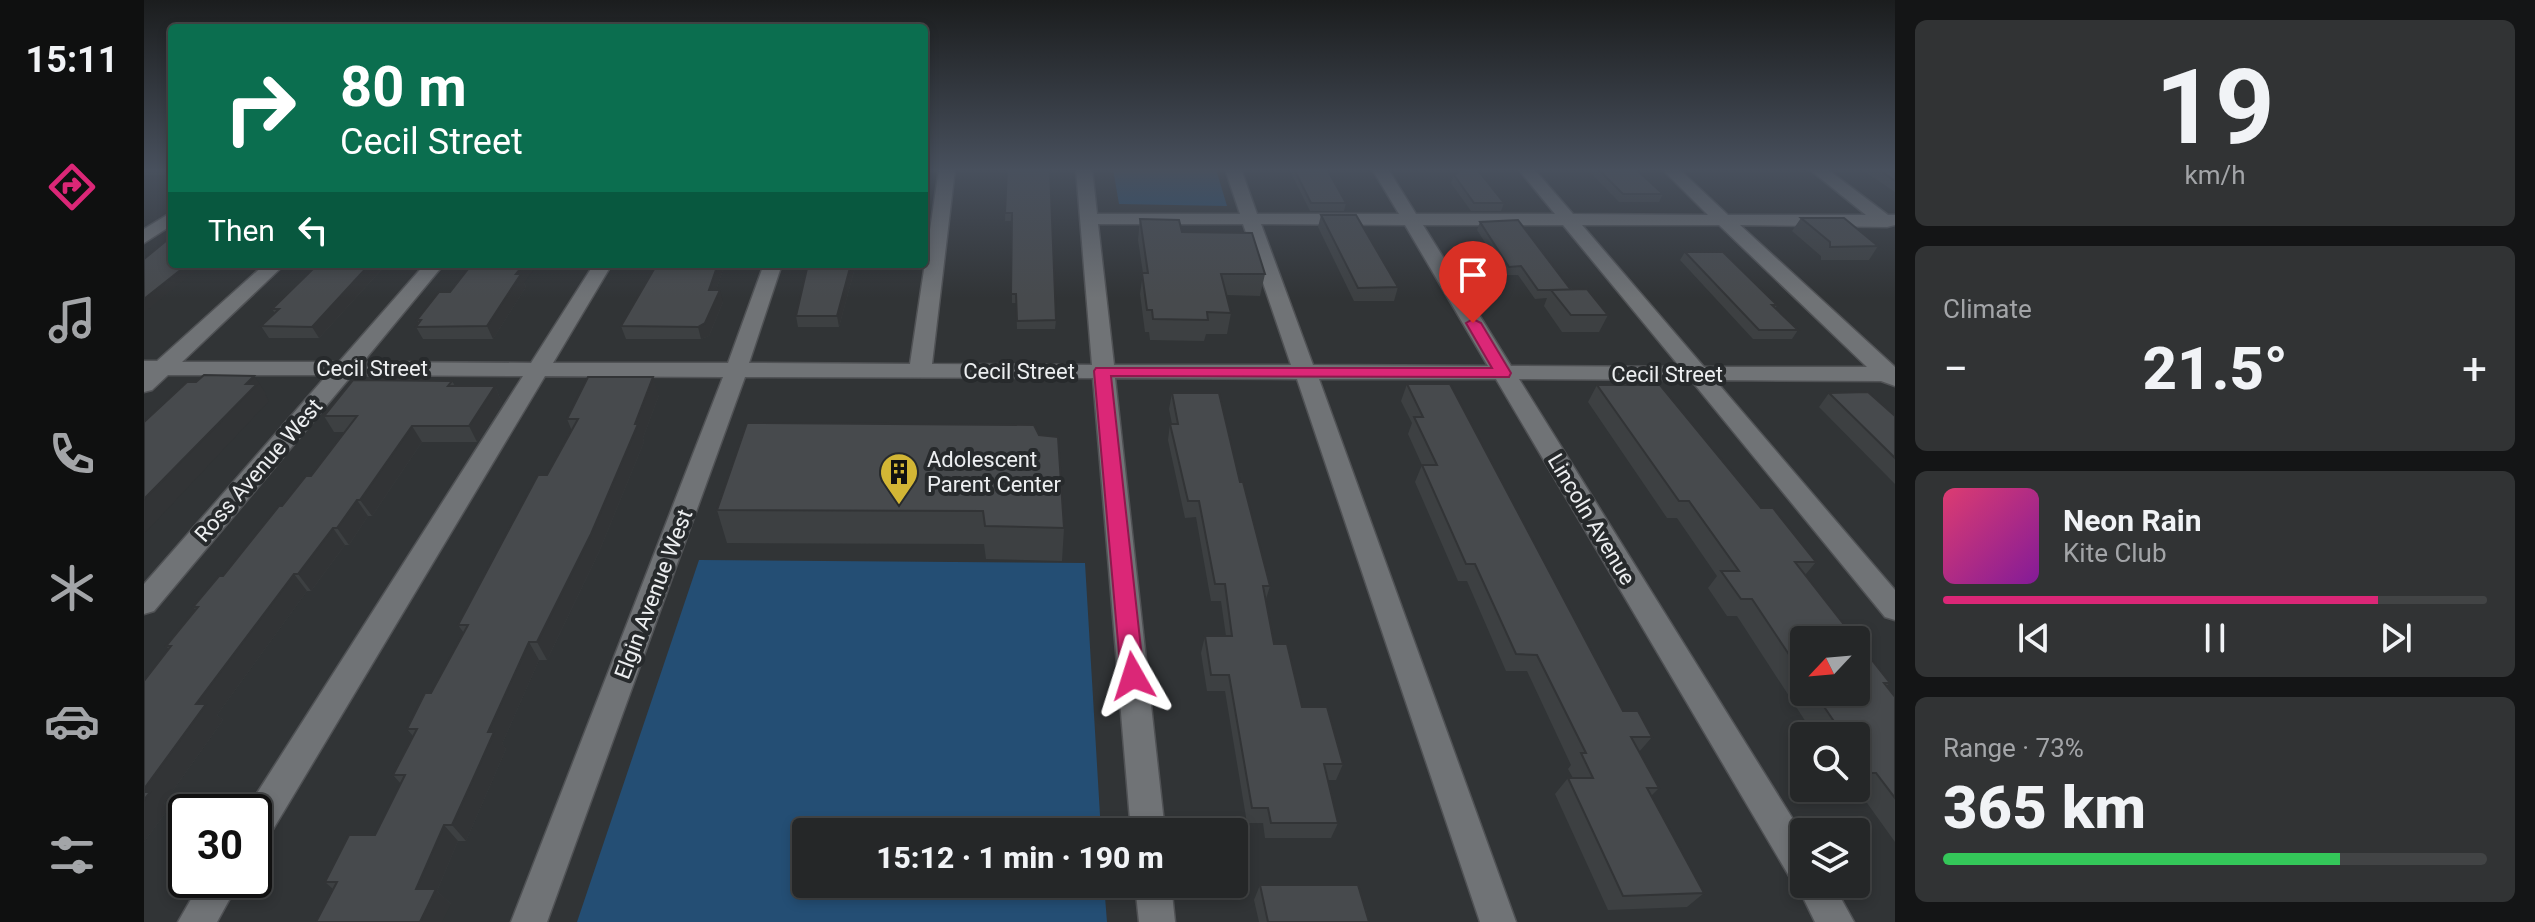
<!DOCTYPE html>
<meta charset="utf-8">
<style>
:root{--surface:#252728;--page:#313334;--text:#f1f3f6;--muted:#a3a5a8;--line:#424445;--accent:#db2777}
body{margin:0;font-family:Roboto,sans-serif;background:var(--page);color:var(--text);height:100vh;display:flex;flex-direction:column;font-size:30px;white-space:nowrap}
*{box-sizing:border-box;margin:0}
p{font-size:26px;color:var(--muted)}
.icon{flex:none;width:44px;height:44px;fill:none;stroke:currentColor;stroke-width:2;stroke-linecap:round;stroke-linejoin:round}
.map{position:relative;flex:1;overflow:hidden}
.sheet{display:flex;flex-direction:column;gap:20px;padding:20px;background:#141516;width:640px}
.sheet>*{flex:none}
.hud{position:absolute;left:24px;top:24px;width:760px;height:244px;border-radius:8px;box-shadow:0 4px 12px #0003,0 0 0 2px var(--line);background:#0b6e4f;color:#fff;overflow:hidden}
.needle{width:52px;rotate:244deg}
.controls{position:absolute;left:1646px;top:626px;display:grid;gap:16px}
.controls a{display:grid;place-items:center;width:80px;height:80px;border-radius:8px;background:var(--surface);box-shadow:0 4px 12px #0003,0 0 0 2px var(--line);font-size:40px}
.speed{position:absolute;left:24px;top:794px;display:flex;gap:16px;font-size:40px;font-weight:700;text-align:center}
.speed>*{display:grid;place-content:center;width:104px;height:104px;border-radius:50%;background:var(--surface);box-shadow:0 4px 12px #0003,0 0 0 2px var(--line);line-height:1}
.speed .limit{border:4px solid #111;border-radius:12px;background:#fff;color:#111}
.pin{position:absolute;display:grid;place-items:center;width:68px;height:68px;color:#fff;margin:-82px -34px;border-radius:50% 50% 50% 0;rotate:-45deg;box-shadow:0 0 8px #0007}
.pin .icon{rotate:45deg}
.me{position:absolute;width:88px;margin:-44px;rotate:354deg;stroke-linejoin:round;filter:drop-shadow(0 0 6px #0008)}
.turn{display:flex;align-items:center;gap:28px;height:168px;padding:0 40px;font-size:36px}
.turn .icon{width:104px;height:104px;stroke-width:2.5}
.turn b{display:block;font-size:56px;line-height:68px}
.then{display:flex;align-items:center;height:76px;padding:0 40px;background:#0003;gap:16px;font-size:30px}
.big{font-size:60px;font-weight:800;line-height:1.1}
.sheet .tile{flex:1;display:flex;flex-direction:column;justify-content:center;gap:12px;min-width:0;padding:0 28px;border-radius:12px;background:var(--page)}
.sheet .dial{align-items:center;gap:0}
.dial b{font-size:104px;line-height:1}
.song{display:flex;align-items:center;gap:24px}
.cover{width:96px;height:96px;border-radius:12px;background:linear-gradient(135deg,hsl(340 70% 55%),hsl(290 70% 35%))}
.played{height:8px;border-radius:4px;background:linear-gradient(90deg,var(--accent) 80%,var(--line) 80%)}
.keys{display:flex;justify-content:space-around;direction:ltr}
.heat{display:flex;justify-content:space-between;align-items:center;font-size:44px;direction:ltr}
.charge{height:12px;border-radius:6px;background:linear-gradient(90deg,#34c759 73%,var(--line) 0)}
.trip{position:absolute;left:648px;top:818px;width:456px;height:80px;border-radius:8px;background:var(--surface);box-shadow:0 4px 12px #0003,0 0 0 2px var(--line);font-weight:800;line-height:80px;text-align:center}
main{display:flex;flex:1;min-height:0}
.dock{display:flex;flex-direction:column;width:144px;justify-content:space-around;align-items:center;background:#0f1010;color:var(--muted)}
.dock .icon{width:56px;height:56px}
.dock .current{color:var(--accent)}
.dock b{font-size:36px;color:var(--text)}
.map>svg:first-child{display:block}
.green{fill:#244e74}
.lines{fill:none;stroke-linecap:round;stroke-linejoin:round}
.minor-casing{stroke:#505255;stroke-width:3}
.minor{fill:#707376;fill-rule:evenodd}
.wall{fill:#3d4042}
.shaded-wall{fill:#323436}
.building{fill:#474a4d;stroke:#323436;stroke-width:2}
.route{fill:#db2777;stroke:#8e194d;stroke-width:2}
.labels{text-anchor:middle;stroke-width:8;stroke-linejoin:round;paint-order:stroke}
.street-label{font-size:22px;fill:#eceef0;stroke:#272a2c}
.poi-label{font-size:22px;fill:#eceef0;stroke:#272a2c;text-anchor:start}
</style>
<main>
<nav class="dock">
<b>15:11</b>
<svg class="icon current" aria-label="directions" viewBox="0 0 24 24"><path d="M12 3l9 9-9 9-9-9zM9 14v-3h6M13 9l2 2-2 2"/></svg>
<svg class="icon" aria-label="music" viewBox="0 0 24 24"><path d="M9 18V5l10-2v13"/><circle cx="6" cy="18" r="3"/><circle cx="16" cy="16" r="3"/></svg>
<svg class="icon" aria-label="phone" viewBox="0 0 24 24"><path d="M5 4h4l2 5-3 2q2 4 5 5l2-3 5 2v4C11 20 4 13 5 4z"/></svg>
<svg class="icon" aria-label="climate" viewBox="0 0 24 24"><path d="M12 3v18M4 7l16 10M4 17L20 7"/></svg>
<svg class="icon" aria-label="car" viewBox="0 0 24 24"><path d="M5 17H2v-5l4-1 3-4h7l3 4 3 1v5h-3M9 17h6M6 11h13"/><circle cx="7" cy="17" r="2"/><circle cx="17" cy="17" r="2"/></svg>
<svg class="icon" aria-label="filters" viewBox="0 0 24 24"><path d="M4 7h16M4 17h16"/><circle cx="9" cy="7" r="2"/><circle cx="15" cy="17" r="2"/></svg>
</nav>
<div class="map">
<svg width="1751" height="922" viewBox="0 0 1751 922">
<rect width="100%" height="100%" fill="#313436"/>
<g class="green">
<path d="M969 169H1072L1083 206 975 204Z"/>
<path d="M555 560 941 563 957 832H662V884H960L963 922H433Z"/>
</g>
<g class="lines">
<defs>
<g id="minor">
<path d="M795 169H811L788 364 948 365 932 169H948L953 214H1096L1081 169H1097L1113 214H1255L1228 169H1244L1272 214H1411L1374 169H1390L1429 214 1564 215 1518 169H1535L1584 215H1722L1665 169H1683L1744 215H1751V225L1743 227 1596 225 1751 367V386L1737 381 1571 380 1751 590V620L1741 617 1547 380 1375 379 1660 837V884H1689L1710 922H1671L1652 883 1648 881 1352 379H1175L1372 922H1336L1153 379 971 378 1021 832H987L949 378 601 377 403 922H367L579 377 401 376 122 841 110 845V812H101L379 376 208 375 10 611 0 614V584L183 375H24L8 390 0 392V361H13L121 264H141L38 362H195L281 264H300L219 362 387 363 450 264H468L409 363H584L620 264H638L605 363 766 364ZM954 224H1099L1147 365H970ZM1117 224 1261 225 1344 366 1169 365ZM1279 225H1419L1536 367 1367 366ZM1438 225H1575L1723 367H1560Z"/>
<path d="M28 212V225L0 243V229Z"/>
<path d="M58 880H96L73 922H34Z"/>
<path d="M991 884H1027L1031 922H995Z"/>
</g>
</defs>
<use href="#minor" class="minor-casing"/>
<use href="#minor" class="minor"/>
</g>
<g class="wall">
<rect x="0" y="169" width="28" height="6"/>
<path d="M863 169 912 320 911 329H873L872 303H868V221H861Z"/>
<path d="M1145 169H1183L1202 203 1200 211H1166Z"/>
<path d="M1443 169H1492L1519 194 1515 202H1475Z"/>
<path d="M1717 169H1751V192Z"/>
<path d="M1310 175 1360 203 1357 211H1327L1307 183Z"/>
<path d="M1177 215 1254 287 1250 301H1210L1174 227Z"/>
<path d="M1657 218 1734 246 1725 260H1677V256L1648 231Z"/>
<path d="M996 219 1038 232 1121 274 1116 296 1083 295 1087 313 1083 334H1062L1060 341 1006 340 1005 332H1001L996 294 999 273 994 240Z"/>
<path d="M1336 222 1464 315 1455 332H1418L1400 306 1403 298 1391 299 1374 275H1362L1333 230Z"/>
<path d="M1541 252 1633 305 1631 309 1654 330 1648 339H1609L1536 260Z"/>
<path d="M174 264H252L249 268H239L175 338H125L117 326 131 313 128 309Z"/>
<path d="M581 264 572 290 579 302 565 336 557 339H482L477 326Z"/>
<path d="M664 264H712L695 327H654L652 316Z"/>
<path d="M380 283 382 287 349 339H279L272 327 275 323 273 320Z"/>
<path d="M308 381 311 386H351L358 403 333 442H278L228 516H224L205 545H201L167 591H163L73 715 79 720 20 803 25 808 0 842 25 649 22 646 52 610 49 607 79 576 138 506 167 476 200 432H190L180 416Z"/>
<path d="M1263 384 1479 711 1508 737 1495 752 1515 788 1507 796 1560 893 1543 907 1464 910 1411 794 1424 778H1429L1424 769 1427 765 1383 671H1362L1323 581H1314L1271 482 1278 465 1264 434 1268 423 1257 401Z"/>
<path d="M1453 385 1617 508 1672 562 1661 575 1660 692H1712V640L1746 683 1742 686 1751 697V842L1713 789 1707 788H1712V736H1671L1593 616H1583L1564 588 1573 576 1533 518H1523L1444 402Z"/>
<path d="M1028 393 1096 482 1126 586 1122 599 1130 644 1158 707 1199 764 1192 780H1183L1194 823 1187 838H1121L1119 823H1103L1081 691H1063L1057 653 1061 636H1082L1077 601H1067L1052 517 1041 518 1024 440 1026 424H1028L1025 409Z"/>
<path d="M1685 393 1751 416V484L1675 407Z"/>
<path d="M515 395 499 438 500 442 455 552 403 660H395L358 744 362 749 322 841H314L293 891 307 904 189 889 181 882 231 835 257 784 249 775 269 736 263 729 287 693 320 633 314 625 403 475 428 431 423 419Z"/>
<path d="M603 423 920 528 918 561 842 559 840 544 583 543 573 510Z"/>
<path d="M1116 885 1225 922H1115L1110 900Z"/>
</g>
<g class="shaded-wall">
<path d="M44 264H60L0 313V299Z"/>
<path d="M226 264H237L239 268 175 338 168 327Z"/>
<path d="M380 264H394L380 283 382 287 349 339 343 326 372 274Z"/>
<path d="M574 264H581L568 302 565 290Z"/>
<path d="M707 264H712L695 327 693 316Z"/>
<path d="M576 290 579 302 565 336 557 339 554 327Z"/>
<path d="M110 376 122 393 121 394 125 401 0 534V499Z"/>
<path d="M509 377 515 395 499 438 500 442 455 552 403 660 393 642 491 424Z"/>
<path d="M351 386 358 403 333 442 325 426Z"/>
<path d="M268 426 278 442 228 516 216 500Z"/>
<path d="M213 500 224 516 205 545 193 528Z"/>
<path d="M189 528 201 545 167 591 154 574Z"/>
<path d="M150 574 163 591 73 715 79 720 20 803 25 808 0 842V789L52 704Z"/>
<path d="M385 642 395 660 358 744 362 749 322 841 308 825 344 732Z"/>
<path d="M300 825 314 841 293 891 307 904 298 922H276L272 889Z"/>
</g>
<g class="building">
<path d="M863 169H906L912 320 873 321 872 294H867L868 213H861Z"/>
<path d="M1150 169H1183L1202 203H1167Z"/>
<path d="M1319 169H1333L1360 203H1330L1310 175Z"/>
<path d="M1454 169H1492L1519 194H1479Z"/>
<path d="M1734 169H1751V181Z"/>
<path d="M1177 215H1212L1254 287 1214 288Z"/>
<path d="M1657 218H1700L1734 246 1686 247V242Z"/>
<path d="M996 219 1035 220 1038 232 1108 233 1121 274H1077L1087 313 1063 312 1064 320 1009 319 1008 310H1003L998 273H1004Z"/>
<path d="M1374 220 1427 290H1394L1377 266 1365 267 1336 222Z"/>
<path d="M28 236V264H44L0 299V259Z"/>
<path d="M1541 252H1579L1633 305H1628L1654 330H1615Z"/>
<path d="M174 264H226L168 327 117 326 135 309H128Z"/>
<path d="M328 264H380L372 274H377L343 326 272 327 277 320H273L295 292H306Z"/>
<path d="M513 264H574L565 290H576L561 323 554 327 477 326Z"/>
<path d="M664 264H707L693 316H652Z"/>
<path d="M1443 289 1464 315H1427L1407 290Z"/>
<path d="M60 375 110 376 102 384H113L0 499V422L43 382H52Z"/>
<path d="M444 377H509L491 424H494L447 534 393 642H385L344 732H350L329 779 308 825H300L272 889H292L276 922H172L193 882H181L205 835H231L261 775H249L273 729H263L281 693H287L324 625H314L394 475H403L434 419H423Z"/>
<path d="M209 380 308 381 304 386H351L325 426H268L216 500H213L193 528H189L154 574H150L52 704H62L0 789V681L27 646H22L54 607H49L75 576H79L135 506H138L162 476H167L213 416H180Z"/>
<path d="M1263 384H1306L1479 711H1494L1508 737H1487L1515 788H1503L1560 893 1479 896 1424 778H1449L1437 753H1442L1393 655 1372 654 1331 564H1322L1278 465H1293L1270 417H1279Z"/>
<path d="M1453 385H1516L1617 508H1629L1672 562H1651L1712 640H1660V677L1608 599H1597L1577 571H1595L1545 501H1535Z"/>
<path d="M1724 392 1751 416V458L1685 393Z"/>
<path d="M1028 393H1075L1096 482H1099L1126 586H1119L1130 644H1143L1158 707H1183L1199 764H1180L1194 823H1127L1124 808H1108L1085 675H1067L1061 636H1088L1081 584H1071L1055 501H1044L1026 424H1034Z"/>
<path d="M603 423 890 425 895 435 914 437 920 528 841 526 839 511 573 510Z"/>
<path d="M1712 640 1746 683H1740L1751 697V798L1732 773H1727L1712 752V736H1700L1670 692H1712Z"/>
<path d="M0 792H6L0 800Z"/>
<path d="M1116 885H1214L1225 922H1124Z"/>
</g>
<linearGradient id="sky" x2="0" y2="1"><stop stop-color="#1b1d1e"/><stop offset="0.57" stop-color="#48505d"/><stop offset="1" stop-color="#48505d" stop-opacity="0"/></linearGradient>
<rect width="1751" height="298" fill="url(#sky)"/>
<path class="route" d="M1329 319 1337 323 1367 373 1365 377 967 376 1000 676 997 683 989 686 981 683 977 676 950 371 952 368H1348L1322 323Z"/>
<defs>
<symbol id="building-pin" viewBox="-11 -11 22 30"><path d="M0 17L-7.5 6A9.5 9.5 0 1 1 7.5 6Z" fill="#d3b635" stroke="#272a2c"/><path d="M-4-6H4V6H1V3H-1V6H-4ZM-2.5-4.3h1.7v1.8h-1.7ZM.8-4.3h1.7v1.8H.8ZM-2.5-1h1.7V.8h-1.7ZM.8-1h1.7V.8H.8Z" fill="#111"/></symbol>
</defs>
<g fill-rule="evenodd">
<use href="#building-pin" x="733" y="450" width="44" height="60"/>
</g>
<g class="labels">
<g class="street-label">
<text x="228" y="376">Cecil Street</text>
<text x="875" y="379">Cecil Street</text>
<text x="1523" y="382">Cecil Street</text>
<text transform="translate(114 470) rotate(-49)" y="8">Ross Avenue West</text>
<text transform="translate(1448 519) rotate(59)" y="8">Lincoln Avenue</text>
<text transform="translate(509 594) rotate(-69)" y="8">Elgin Avenue West</text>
</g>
<g class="poi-label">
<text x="783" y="467">Adolescent<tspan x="783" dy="25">Parent Center</tspan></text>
</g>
</g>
</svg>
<div class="controls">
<a><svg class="needle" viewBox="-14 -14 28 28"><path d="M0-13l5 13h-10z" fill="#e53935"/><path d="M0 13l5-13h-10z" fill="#a3a5a8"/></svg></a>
<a><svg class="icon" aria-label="search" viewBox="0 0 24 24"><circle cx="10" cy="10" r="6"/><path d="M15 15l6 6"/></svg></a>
<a><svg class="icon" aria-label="layers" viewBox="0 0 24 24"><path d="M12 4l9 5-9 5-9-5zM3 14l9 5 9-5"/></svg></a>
</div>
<div class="speed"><div class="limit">30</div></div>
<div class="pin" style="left:1329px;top:323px;background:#d93025"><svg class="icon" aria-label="arrive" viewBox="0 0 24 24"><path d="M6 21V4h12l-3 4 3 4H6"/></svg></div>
<svg class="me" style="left:989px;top:676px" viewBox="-20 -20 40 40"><path d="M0-17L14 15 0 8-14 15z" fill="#db2777" stroke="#fff" stroke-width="4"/></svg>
<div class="trip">15:12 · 1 min · 190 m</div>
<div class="hud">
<div class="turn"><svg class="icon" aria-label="right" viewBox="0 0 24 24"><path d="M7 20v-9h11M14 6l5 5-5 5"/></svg><div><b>80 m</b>Cecil Street</div></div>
<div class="then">Then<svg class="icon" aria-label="left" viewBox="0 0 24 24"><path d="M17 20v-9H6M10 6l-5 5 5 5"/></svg></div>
</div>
</div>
<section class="sheet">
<div class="tile dial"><b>19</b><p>km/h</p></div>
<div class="tile"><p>Climate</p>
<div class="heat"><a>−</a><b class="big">21.5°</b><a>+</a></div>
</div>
<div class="tile">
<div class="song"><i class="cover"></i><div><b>Neon Rain</b><p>Kite Club</p></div></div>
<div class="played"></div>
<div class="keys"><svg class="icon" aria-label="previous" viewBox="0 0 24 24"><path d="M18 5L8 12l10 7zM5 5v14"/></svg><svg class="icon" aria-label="pause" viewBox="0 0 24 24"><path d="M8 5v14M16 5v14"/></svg><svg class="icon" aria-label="next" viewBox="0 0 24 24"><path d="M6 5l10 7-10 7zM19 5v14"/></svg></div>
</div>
<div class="tile"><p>Range · 73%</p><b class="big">365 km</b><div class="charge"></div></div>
</section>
</main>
